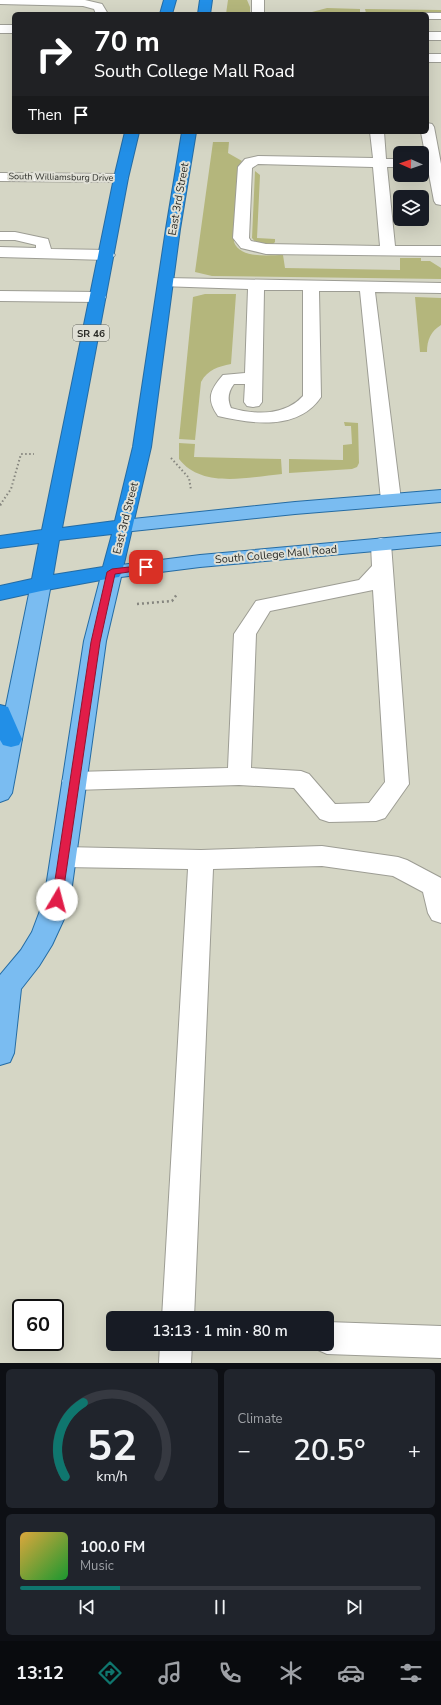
<!DOCTYPE html>
<meta charset="utf-8">
<style>
:root{--surface:#171b24;--page:#20242c;--text:#f1f3f6;--muted:#9ea1a6;--line:#363941;--accent:#0f766e}
body{margin:0;font-family:"Nunito Sans",sans-serif;background:var(--page);color:var(--text);height:100vh;display:flex;flex-direction:column;font-size:15px;white-space:nowrap}
*{box-sizing:border-box;margin:0}
p{font-size:13px;color:var(--muted)}
.icon{flex:none;width:22px;height:22px;fill:none;stroke:currentColor;stroke-width:2;stroke-linecap:round;stroke-linejoin:round}
.map{position:relative;height:1363px;overflow:hidden}
.panel{display:flex;flex-direction:column;gap:6px;padding:6px;background:#0d0f14;flex:1}
.panel>*{flex:none}
.banner{position:absolute;left:12px;top:12px;width:417px;height:122px;border-radius:6px;box-shadow:0 4px 16px #0002;background:#202124;color:#fff;overflow:hidden}
.needle{width:26px;rotate:272deg}
.buttons{position:absolute;left:393px;top:146px;display:grid;gap:8px}
.buttons a{display:grid;place-items:center;width:36px;height:36px;border-radius:6px;background:var(--surface);box-shadow:0 4px 16px #0002;font-size:20px}
.speed{position:absolute;left:12px;top:1299px;display:flex;gap:8px;font-size:20px;font-weight:700;text-align:center}
.speed>*{display:grid;place-content:center;width:52px;height:52px;border-radius:50%;background:var(--surface);box-shadow:0 4px 16px #0002;line-height:1}
.speed .limit{border:2px solid #111;border-radius:6px;background:#fff;color:#111}
.pin{position:absolute;display:grid;place-items:center;width:34px;height:34px;color:#fff;margin:-17px;border-radius:8px;box-shadow:0 2px 6px #0006}
.me{position:absolute;width:44px;margin:-22px;rotate:8deg;stroke-linejoin:round;filter:drop-shadow(0 0 3px #0008)}
.turn{display:flex;align-items:center;gap:14px;height:84px;padding:0 16px;font-size:18px}
.turn .icon{width:52px;height:52px;stroke-width:2.5}
.turn b{display:block;font-size:28px;line-height:34px}
.then{display:flex;align-items:center;height:38px;padding:0 16px;background:#0003;gap:8px;font-size:15px}
.big{font-size:30px;font-weight:600;line-height:1.1}
.panel .widget{flex:1;display:flex;flex-direction:column;justify-content:center;gap:6px;min-width:0;padding:0 14px;border-radius:6px;background:var(--page)}
.panel .dial{align-items:center;gap:0}
.dial svg{height:104px;overflow:visible;fill:none;stroke:var(--line);stroke-width:7;stroke-linecap:round;text-anchor:middle}
.dial text{fill:var(--text);stroke:none}
.song{display:flex;align-items:center;gap:12px}
.cover{width:48px;height:48px;border-radius:6px;background:linear-gradient(135deg,hsl(40 70% 55%),hsl(130 70% 35%))}
.played{height:4px;border-radius:2px;background:linear-gradient(90deg,var(--accent) 25%,var(--line) 25%)}
.keys{display:flex;justify-content:space-around;direction:ltr}
.heat{display:flex;justify-content:space-between;align-items:center;font-size:22px;direction:ltr}
.panel .tiles{flex:1;display:grid;gap:6px;grid-template-columns:1fr 1fr}
.widget:last-child{grid-column:span 2}
.trip{position:absolute;left:106px;top:1311px;width:228px;height:40px;border-radius:6px;background:var(--surface);box-shadow:0 4px 16px #0002;font-weight:600;line-height:40px;text-align:center}
.dock{display:flex;height:64px;justify-content:space-around;align-items:center;background:#090b0e;color:var(--muted)}
.dock .icon{width:28px;height:28px}
.dock .current{color:var(--accent)}
.dock b{font-size:18px;color:var(--text)}
.map>svg:first-child{display:block}
.built{fill:#d5d6c5;fill-rule:evenodd}
.green{fill:#b4b67c}
.lines{fill:none;stroke-linecap:round;stroke-linejoin:round}
.minor-casing{stroke:#9d9d94;stroke-width:2}
.major-casing{stroke:#256ca4;stroke-width:2}
.highway-casing{stroke:#256ca4;stroke-width:2}
.path-far1{stroke:#86867f;stroke-width:2;stroke-dasharray:1.5 2.5;stroke-linecap:butt}
.path{stroke:#86867f;stroke-width:2.5;stroke-dasharray:2 3;stroke-linecap:butt}
.minor{fill:#fff;fill-rule:evenodd}
.major{fill:#7abcf1;fill-rule:evenodd}
.highway{fill:#228fe7;fill-rule:evenodd}
.route{fill:#e11d48;stroke:#92132f}
.labels{text-anchor:middle;stroke-width:4;stroke-linejoin:round;paint-order:stroke}
.far-street-label{font-size:9px;fill:#2b2c28;stroke:#e0e0d6}
.shield{fill:#e0e0d6;stroke:#61625c;stroke-width:1}
.shield-label{font-size:10px;font-weight:bold;fill:#2b2c28}
.street-label{font-size:11px;fill:#2b2c28;stroke:#e0e0d6}
</style>
<div class="map">
<svg width="441" height="1363" viewBox="0 0 441 1363">
<rect width="100%" height="100%" fill="#e0e0d6"/>
<path class="built" d="M0 0H441V1363H0ZM14 14H427V132H14ZM400 153H422V175H400ZM400 197H422V219H400ZM21 1308H55V1342H21ZM113 1318H327V1344H113Z"/>
<g class="green">
<path d="M228 0H247L250 7V14H226Z"/>
<path d="M327 8 360 9V12L358 14H317L312 12Z"/>
<path d="M365 9 441 10V15L368 14 366 13Z"/>
<path d="M213 142H229L228 153 242 161 239 165 234 242C240 259 269 255 283 255L285 268 400 270V258H421V261H430L441 268V279L212 276 195 272Z"/>
<path d="M255 171 260 175 257 238 275 239V242L272 245 257 244 252 238Z"/>
<path d="M205 294H236L231 364C218 367 208 369 201 382L195 440 179 439 193 297Z"/>
<path d="M415 297 441 298V325C431 331 427 340 427 352H420Z"/>
<path d="M344 422 358 423 359 463 357 467 352 469 289 473V459L343 460V445L352 444 351 426H345Z"/>
<path d="M179 443 195 444 194 457 281 459 282 474C249 477 202 489 179 459Z"/>
</g>
<g class="lines">
<defs>
<g id="minor">
<path d="M0 0H85L102 4 108 14H96L94 9 83 6 0 4Z"/>
<rect x="252" y="0" width="12" height="14"/>
<path d="M427 13H441V19H427V14H423Z"/>
<rect x="0" y="25" width="14" height="8"/>
<rect x="427" y="32" width="14" height="8"/>
<rect x="427" y="54" width="14" height="8"/>
<path d="M427 123 432 124 434 127 441 164V205L436 204 434 201 421 132H427Z"/>
<path d="M370 132H384L386 159H400V167H387L395 246H441V256L266 254 241 248 233 238 238 167 245 159 258 156 373 158ZM258 164 373 167 380 246 266 244 251 241 249 238 252 168Z"/>
<path d="M0 173 121 174 126 175 128 178 126 181 121 182 0 181Z"/>
<path d="M0 232H15L48 239 51 249 107 250 112 252 115 255 112 258 107 260 0 257V247L36 248V245L15 240H0Z"/>
<path d="M166 278 441 283V293L375 292 401 500 398 504 391 506 384 504 381 500 360 291H319L321 397C298 431 252 424 218 416 206 399 210 390 223 375L245 373 248 289 160 286 158 283 160 280ZM264 290H303V396C285 416 255 415 231 408 227 399 228 392 234 384H245L244 402 247 406 253 407 259 406 262 402Z"/>
<path d="M0 291 98 292 104 294 106 297 104 300 98 302 0 301Z"/>
<path d="M381 538 388 540 391 544 409 784 385 818 376 821 329 822 320 819 294 788 239 785 74 790 66 787 62 781 66 775 74 772 228 768 234 634 256 601 359 580 372 566 371 544 374 540ZM373 590 385 782 369 803 335 804 309 774 301 771 251 768 256 634 270 611Z"/>
<path d="M322 846 398 857 407 860 441 878V923L432 920 428 913 423 892 393 876 322 866 213 869 194 1318H162L188 869 63 867 54 864 51 857 54 850 63 847 201 850Z"/>
<path d="M327 1322 441 1326V1358L327 1354 316 1349 313 1344H327Z"/>
<path d="M160 1344H192L191 1363H159Z"/>
</g>
<g id="major">
<path d="M441 490V502L295 514 123 532 116 530 113 526 116 522 123 520 295 502Z"/>
<path d="M441 533V545L200 567 121 577 106 641 70 900 64 919 52 945 39 966 21 989 14 1053 10 1062 0 1065V975L21 950 32 932 44 900 84 641 102 572 105 567 200 555Z"/>
<path d="M41 577 48 579 51 584 12 793 8 799 0 802V735L31 584 34 579Z"/>
</g>
<g id="highway">
<path d="M164 0H176L172 14H160Z"/>
<path d="M200 0H212L210 14H198Z"/>
<path d="M125 132H139L128 178 62 528 115 521 133 447 166 229 182 132H196L180 229 151 447 122 572 119 577 112 578 41 591 0 600V586L32 579 39 543 0 548V536L42 530 114 178ZM112 534 103 567 53 575 59 540Z"/>
<path d="M0 705 8 707 22 739 19 745 11 747 3 745 0 740Z"/>
</g>
</defs>
<use href="#minor" class="minor-casing"/>
<use href="#major" class="major-casing"/>
<use href="#highway" class="highway-casing"/>
<g class="path-far1">
<path d="M171 458 189 478 191 490"/>
<path d="M0 505 11 489 21 454H34"/>
</g>
<g class="path">
<path d="M0 505 1 504"/>
<path d="M137 604 172 601 178 593"/>
</g>
<use href="#minor" class="minor"/>
<use href="#major" class="major"/>
<use href="#highway" class="highway"/>
</g>
<path class="route" d="M146 565 151 567 149 569 115 574 100 642 62 900 61 903 57 904 53 903 52 900 91 642 107 572 112 569Z"/>
<g class="labels">
<g class="far-street-label">
<text transform="translate(61 177) rotate(1)" y="3">South Williamsburg Drive</text>
</g>
<rect class="shield" x="73" y="325" width="36" height="16" rx="3"/>
<g class="shield-label">
<text x="91" y="337">SR 46</text>
</g>
<g class="street-label">
<text transform="translate(178 199) rotate(-80)" y="4">East 3rd Street</text>
<text transform="translate(125 518) rotate(-76)" y="4">East 3rd Street</text>
<text transform="translate(276 554) rotate(-5)" y="4">South College Mall Road</text>
</g>
</g>
</svg>
<div class="buttons">
<a><svg class="needle" viewBox="-14 -14 28 28"><path d="M0-13l5 13h-10z" fill="#e53935"/><path d="M0 13l5-13h-10z" fill="#9ea1a6"/></svg></a>
<a><svg class="icon" aria-label="layers" viewBox="0 0 24 24"><path d="M12 4l9 5-9 5-9-5zM3 14l9 5 9-5"/></svg></a>
</div>
<div class="speed"><div class="limit">60</div></div>
<div class="pin" style="left:146px;top:567px;background:#d93025"><svg class="icon" aria-label="arrive" viewBox="0 0 24 24"><path d="M6 21V4h12l-3 4 3 4H6"/></svg></div>
<svg class="me" style="left:57px;top:900px" viewBox="-20 -20 40 40"><circle r="19" fill="#fff"/><path d="M0-13L10 11 0 6-10 11z" fill="#e11d48"/></svg>
<div class="trip">13:13 · 1 min · 80 m</div>
<div class="banner">
<div class="turn"><svg class="icon" aria-label="right" viewBox="0 0 24 24"><path d="M7 20v-9h11M14 6l5 5-5 5"/></svg><div><b>70 m</b>South College Mall Road</div></div>
<div class="then">Then<svg class="icon" aria-label="arrive" viewBox="0 0 24 24"><path d="M6 21V4h12l-3 4 3 4H6"/></svg></div>
</div>
</div>
<section class="panel">
<div class="tiles">
<div class="widget dial"><svg viewBox="0 0 100 80">
<path d="M14 69A42 42 0 1 1 86 69"/>
<path d="M14 69A42 42 0 0 1 28 12" stroke="#0f766e"/>
<text x="50" y="56" font-size="32" font-weight="700">52</text>
<text x="50" y="72" font-size="11">km/h</text>
</svg></div>
<div class="widget"><p>Climate</p>
<div class="heat"><a>−</a><b class="big">20.5°</b><a>+</a></div>
</div>
<div class="widget">
<div class="song"><i class="cover"></i><div><b>100.0 FM</b><p>Music</p></div></div>
<div class="played"></div>
<div class="keys"><svg class="icon" aria-label="previous" viewBox="0 0 24 24"><path d="M18 5L8 12l10 7zM5 5v14"/></svg><svg class="icon" aria-label="pause" viewBox="0 0 24 24"><path d="M8 5v14M16 5v14"/></svg><svg class="icon" aria-label="next" viewBox="0 0 24 24"><path d="M6 5l10 7-10 7zM19 5v14"/></svg></div>
</div>
</div>
</section>
<nav class="dock">
<b>13:12</b>
<svg class="icon current" aria-label="directions" viewBox="0 0 24 24"><path d="M12 3l9 9-9 9-9-9zM9 14v-3h6M13 9l2 2-2 2"/></svg>
<svg class="icon" aria-label="music" viewBox="0 0 24 24"><path d="M9 18V5l10-2v13"/><circle cx="6" cy="18" r="3"/><circle cx="16" cy="16" r="3"/></svg>
<svg class="icon" aria-label="phone" viewBox="0 0 24 24"><path d="M5 4h4l2 5-3 2q2 4 5 5l2-3 5 2v4C11 20 4 13 5 4z"/></svg>
<svg class="icon" aria-label="climate" viewBox="0 0 24 24"><path d="M12 3v18M4 7l16 10M4 17L20 7"/></svg>
<svg class="icon" aria-label="car" viewBox="0 0 24 24"><path d="M5 17H2v-5l4-1 3-4h7l3 4 3 1v5h-3M9 17h6M6 11h13"/><circle cx="7" cy="17" r="2"/><circle cx="17" cy="17" r="2"/></svg>
<svg class="icon" aria-label="filters" viewBox="0 0 24 24"><path d="M4 7h16M4 17h16"/><circle cx="9" cy="7" r="2"/><circle cx="15" cy="17" r="2"/></svg>
</nav>
